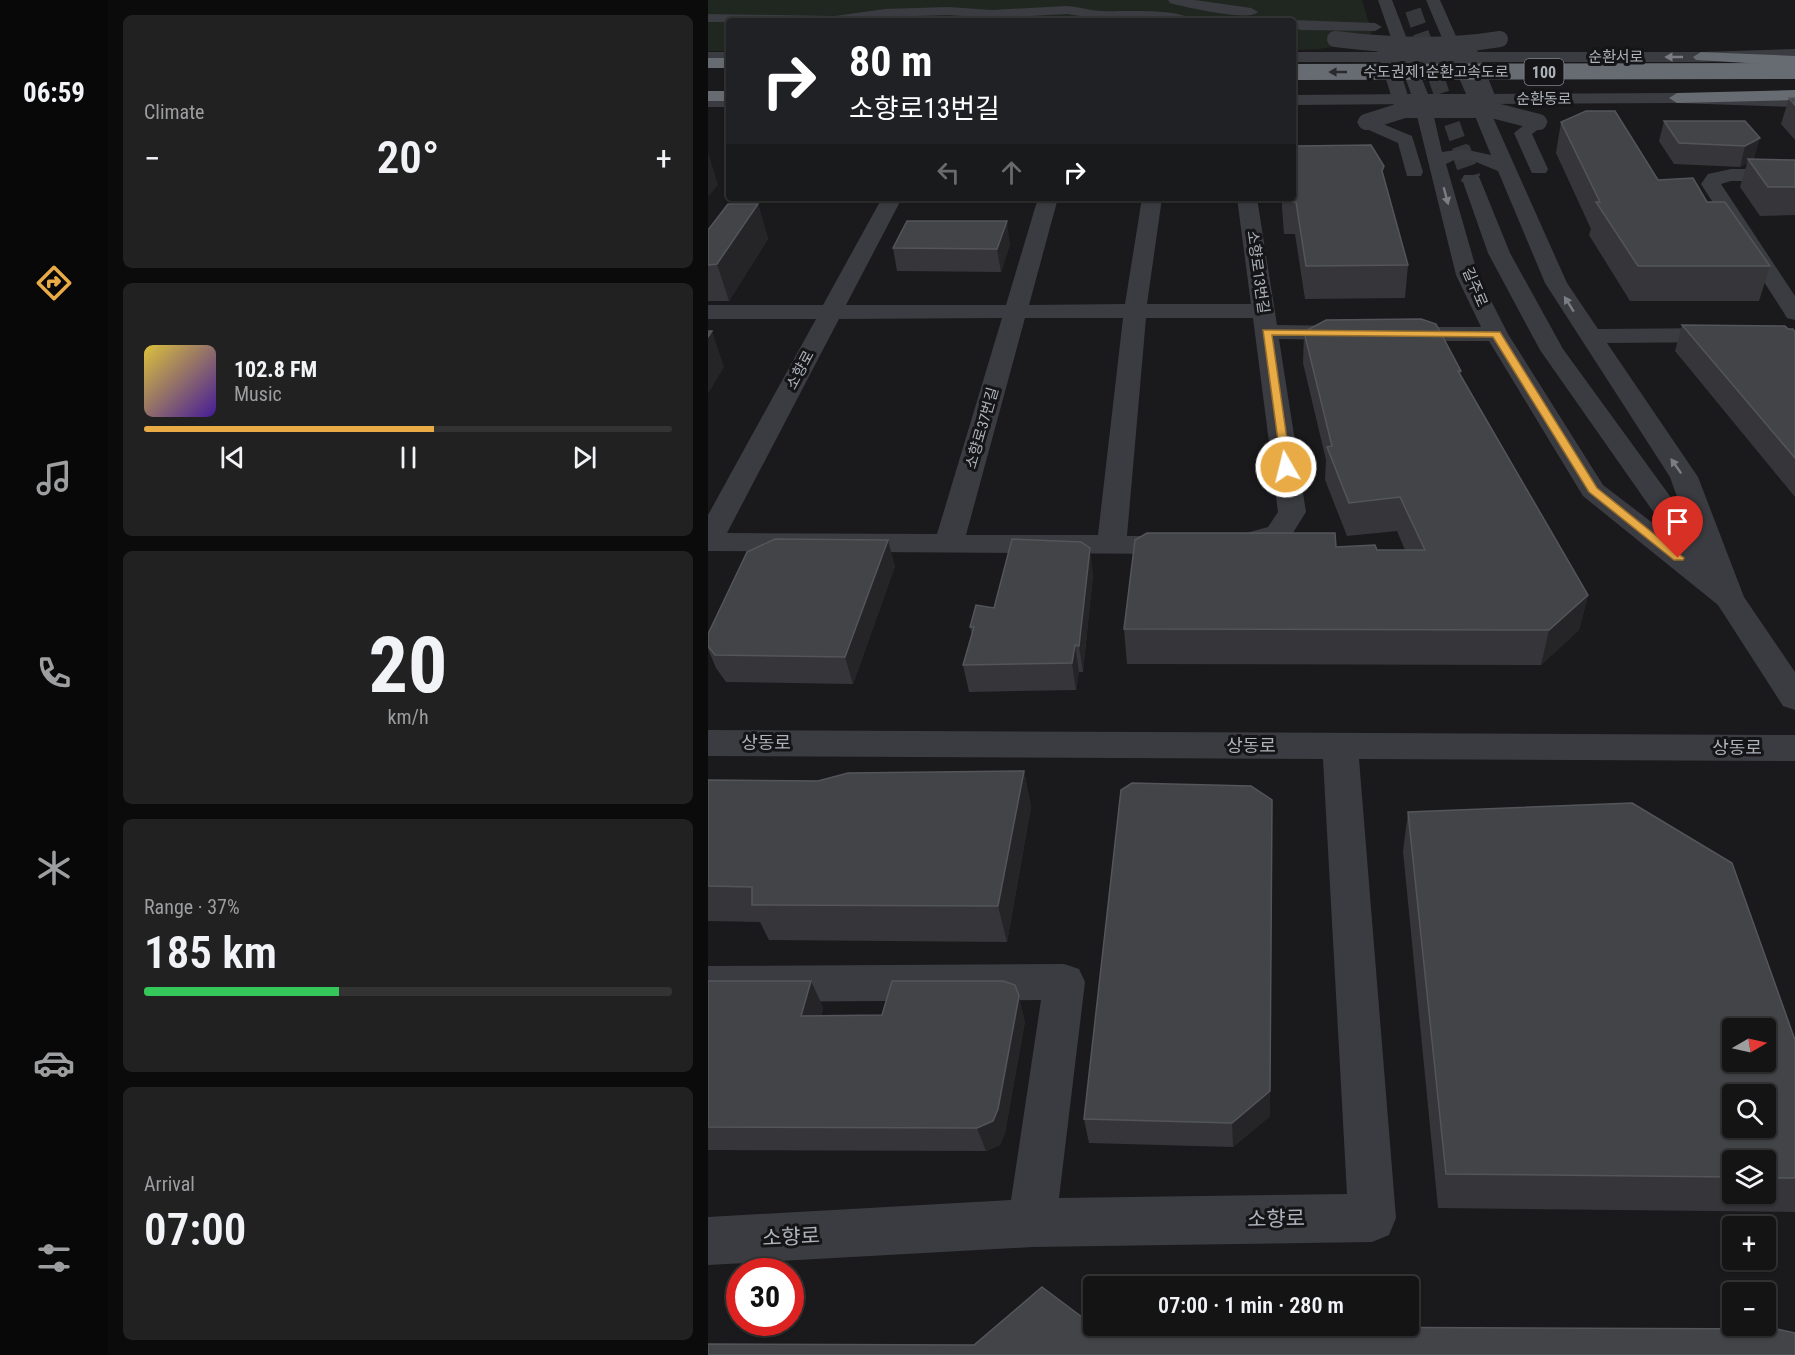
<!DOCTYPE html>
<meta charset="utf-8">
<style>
:root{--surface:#141415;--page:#212122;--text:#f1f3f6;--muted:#9d9ea0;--line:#333334;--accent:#e9ab45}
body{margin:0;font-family:"Roboto Condensed","Noto Sans KR",sans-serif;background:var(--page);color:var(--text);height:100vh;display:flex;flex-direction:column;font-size:22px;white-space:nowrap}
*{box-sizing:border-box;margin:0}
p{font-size:20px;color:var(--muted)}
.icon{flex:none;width:33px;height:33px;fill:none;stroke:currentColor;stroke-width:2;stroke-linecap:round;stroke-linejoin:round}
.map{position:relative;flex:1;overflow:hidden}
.drawer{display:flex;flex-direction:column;gap:15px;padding:15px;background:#0b0b0c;width:600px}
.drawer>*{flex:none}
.guide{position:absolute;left:18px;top:18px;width:570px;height:183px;border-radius:6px;box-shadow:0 2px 4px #0004,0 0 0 2px var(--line);background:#202124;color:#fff;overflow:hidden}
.needle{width:39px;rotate:81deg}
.buttons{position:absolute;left:1014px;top:1018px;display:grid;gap:12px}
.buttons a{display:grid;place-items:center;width:54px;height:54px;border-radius:6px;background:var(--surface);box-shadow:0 2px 4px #0004,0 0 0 2px var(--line);font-size:30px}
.speed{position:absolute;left:18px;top:1258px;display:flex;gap:12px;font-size:30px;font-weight:700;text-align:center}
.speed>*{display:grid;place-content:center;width:78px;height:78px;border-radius:50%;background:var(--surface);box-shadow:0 2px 4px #0004,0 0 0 2px var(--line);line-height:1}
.speed .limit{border:9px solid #d22;background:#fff;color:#111}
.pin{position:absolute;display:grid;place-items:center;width:51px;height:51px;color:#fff;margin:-62px -26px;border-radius:50% 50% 50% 0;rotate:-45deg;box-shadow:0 0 6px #0007}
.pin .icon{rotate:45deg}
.me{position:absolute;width:66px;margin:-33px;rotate:352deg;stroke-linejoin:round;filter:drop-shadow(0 0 4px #0008)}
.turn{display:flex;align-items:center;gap:21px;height:126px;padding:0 24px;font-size:27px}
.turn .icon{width:78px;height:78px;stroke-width:2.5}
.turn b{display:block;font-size:42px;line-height:51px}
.lanes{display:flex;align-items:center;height:57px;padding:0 24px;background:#0003;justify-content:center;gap:30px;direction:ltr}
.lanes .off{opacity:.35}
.big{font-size:45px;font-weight:600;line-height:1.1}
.drawer .widget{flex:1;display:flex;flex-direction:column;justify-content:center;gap:9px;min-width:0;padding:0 21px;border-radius:9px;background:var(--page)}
.drawer .dial{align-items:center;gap:0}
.dial b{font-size:78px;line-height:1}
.song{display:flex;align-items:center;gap:18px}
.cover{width:72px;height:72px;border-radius:9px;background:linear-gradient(135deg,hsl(50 70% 55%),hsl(260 70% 35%))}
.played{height:6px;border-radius:3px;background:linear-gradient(90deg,var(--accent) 55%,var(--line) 55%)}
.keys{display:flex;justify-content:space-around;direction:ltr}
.heat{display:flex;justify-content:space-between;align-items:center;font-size:33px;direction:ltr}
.charge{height:9px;border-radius:4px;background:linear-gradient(90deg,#34c759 37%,var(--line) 0)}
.trip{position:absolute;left:375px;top:1276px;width:336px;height:60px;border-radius:6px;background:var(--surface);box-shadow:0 2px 4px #0004,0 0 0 2px var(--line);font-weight:600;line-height:60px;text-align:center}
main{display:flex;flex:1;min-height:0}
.tabs{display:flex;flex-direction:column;width:108px;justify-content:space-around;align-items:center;background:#080808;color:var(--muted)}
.tabs .icon{width:42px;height:42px}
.tabs .selected{color:var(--accent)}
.tabs b{font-size:27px;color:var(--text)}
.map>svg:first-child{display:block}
.green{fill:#202721}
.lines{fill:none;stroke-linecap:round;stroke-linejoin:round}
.minor-tunnel-far1{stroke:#37383c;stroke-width:16;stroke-dasharray:16 8;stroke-linecap:butt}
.minor-tunnel{stroke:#37383c;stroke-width:20;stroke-dasharray:20 10;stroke-linecap:butt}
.minor{fill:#3b3c41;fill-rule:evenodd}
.highway{fill:#676b72;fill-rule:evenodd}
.minor-bridge{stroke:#3b3c41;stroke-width:16}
.highway-bridge{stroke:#676b72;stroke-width:16}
.wall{fill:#36363a;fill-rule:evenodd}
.shaded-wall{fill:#252528}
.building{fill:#434448;stroke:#53555a;stroke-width:1.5;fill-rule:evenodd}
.oneway{fill:#7a7d84}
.oneway2{fill:#2a2a2e}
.route{fill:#e9ab45;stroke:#976f2d;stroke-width:1.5}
.labels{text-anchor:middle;stroke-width:6;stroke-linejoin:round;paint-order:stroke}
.far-street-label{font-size:15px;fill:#adb2bb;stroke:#151517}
.shield{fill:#151517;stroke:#7f838a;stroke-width:1.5}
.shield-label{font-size:16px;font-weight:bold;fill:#adb2bb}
.street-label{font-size:18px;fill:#adb2bb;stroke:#151517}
.near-street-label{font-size:21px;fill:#adb2bb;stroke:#151517}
</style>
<main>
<nav class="tabs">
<b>06:59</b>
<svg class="icon selected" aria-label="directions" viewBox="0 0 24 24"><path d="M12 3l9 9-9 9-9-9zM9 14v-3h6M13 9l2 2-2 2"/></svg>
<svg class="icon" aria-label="music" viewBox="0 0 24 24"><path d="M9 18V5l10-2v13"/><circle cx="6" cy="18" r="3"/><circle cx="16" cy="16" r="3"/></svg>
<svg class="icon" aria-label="phone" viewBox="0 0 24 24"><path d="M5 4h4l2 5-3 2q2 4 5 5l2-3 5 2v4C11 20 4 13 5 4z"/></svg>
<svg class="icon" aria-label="climate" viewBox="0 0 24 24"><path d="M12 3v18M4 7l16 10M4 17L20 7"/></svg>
<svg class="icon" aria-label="car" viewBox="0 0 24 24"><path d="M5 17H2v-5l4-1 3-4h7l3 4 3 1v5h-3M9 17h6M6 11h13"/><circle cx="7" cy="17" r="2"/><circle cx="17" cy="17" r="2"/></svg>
<svg class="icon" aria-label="filters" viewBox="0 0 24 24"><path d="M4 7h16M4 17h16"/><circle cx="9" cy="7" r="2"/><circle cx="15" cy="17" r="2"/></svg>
</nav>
<section class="drawer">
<div class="widget"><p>Climate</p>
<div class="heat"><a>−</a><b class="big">20°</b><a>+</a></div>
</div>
<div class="widget">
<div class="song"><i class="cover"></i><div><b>102.8 FM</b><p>Music</p></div></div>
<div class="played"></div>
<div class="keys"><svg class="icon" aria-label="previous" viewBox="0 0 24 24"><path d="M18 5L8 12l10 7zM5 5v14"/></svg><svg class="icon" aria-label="pause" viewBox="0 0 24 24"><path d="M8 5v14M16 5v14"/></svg><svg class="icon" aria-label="next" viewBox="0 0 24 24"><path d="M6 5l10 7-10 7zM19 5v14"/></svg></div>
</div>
<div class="widget dial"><b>20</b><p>km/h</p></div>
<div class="widget"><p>Range · 37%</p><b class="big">185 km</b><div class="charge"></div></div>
<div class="widget"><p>Arrival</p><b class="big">07:00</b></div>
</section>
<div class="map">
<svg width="1087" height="1355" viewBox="0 0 1087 1355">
<rect width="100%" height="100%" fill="#1a1a1c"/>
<path class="green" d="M0 0H654L664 33C638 47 614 50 585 50V21H21V51H0Z"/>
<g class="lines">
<path class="minor-tunnel-far1" d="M705 10 753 150"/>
<path class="minor-tunnel" d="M752 148 763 179"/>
<g class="minor">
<path d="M460 0H487L543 8 550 12C541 22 477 7 462 3Z"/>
<path d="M670 0H684L704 52H740L718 0H732L755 52H993L1087 49V59L993 62H760L774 94 969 93 1087 97V107L969 103 779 104 859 283 890 329 1016 328 1024 330 1028 335 1024 340 1016 342 899 343 990 477 1036 597 1087 672V710L1075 706 1010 605 875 496 781 341H689L681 339 677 334 681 329 689 327H773L748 275 706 104 585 105V95L703 94 692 62H585V52H688ZM707 62H744L758 94H720ZM723 104H762L783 155 755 149 734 152ZM746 160H763L790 171 837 283 962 477 975 514 855 349 802 253 772 179 770 175H756L754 179 780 253 832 350 963 537 895 485 800 334 770 275 738 164Z"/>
<path d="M359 6C370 7 381 10 392 11 412 12 472 7 485 21L392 19 359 14 284 18 240 15 177 17 151 21 0 22V14L127 16 177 9 240 7 284 10Z"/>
<path d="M585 20 667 23 674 27 667 31 593 30 585 28V21H580Z"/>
<rect x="0" y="52" width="21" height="10"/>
<rect x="0" y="97" width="21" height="10"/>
<path d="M658 117 704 136 715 172 713 176H699L690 143 652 126 649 122 652 118Z"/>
<path d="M831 117 837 118 840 122 824 134 840 169 838 173H824L822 169 806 133 825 118Z"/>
<path d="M1023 169H1087V181H1023L1013 184 1087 296V320L1079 318 1076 313 993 184 1000 174Z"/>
<path d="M174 198H194L138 305H298L330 198H350L321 305 417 304 434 198H454L439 304H543L529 198H549L569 325 641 326 649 328 653 333 649 338 641 340 571 339 598 512 581 539 535 554 516 551 511 545 516 539 560 527 570 512 545 318H438L419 536H472L482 539 487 545 482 551 472 554 0 551V515L108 319H0V305H115ZM294 318 229 534 19 533 131 319ZM317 318H415L390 535H258Z"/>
<path d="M0 730 1087 735V761L651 759 688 1218 681 1235 664 1242 324 1247 0 1265V1217L303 1200 333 1000 0 1002V966L356 964 371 969 377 982 351 1198 639 1194 615 759 0 756Z"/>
</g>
<g class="highway">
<path d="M993 52 1087 56V66L988 60 985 57Z"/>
<rect x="0" y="58" width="21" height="10"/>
<path d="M1087 90V100L969 103 961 98 969 93Z"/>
<rect x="0" y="91" width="21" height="10"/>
</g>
<g class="minor-bridge">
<path d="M627 39C683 46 737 48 792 39"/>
<path d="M759 46 784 110 831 122"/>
<path d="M696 110H784"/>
<path d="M658 122 696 110 676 46"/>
</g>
<path class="highway-bridge" d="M585 72 1087 71"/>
</g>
<g class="wall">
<path d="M1081 98H1087V140L1073 124Z"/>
<path d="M956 121H1037L1046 159H1045L1087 160V215L1052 216 1032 187 1039 163 1032 167 966 164 951 141Z"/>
<path d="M853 122 950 180 999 202 1062 266 1051 301H922L881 235 883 229 848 153Z"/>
<path d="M588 146 675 178 700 265 697 298 597 299 587 234H576L574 207V198H585L588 176Z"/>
<path d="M50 204 60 239 21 301H0V230Z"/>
<path d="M302 244 293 272 189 271 185 248Z"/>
<path d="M974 325 1080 329 1087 332V497L967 351Z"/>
<path d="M596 332 753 371 752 375 880 595 871 630 833 665 419 664 416 629 628 547 669 550H697L689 531 639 536 617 480 618 460 595 363Z"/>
<path d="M187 566 145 684 18 682 8 668 0 649V634Z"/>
<path d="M385 574 375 672H371L368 690 261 692 255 665 264 635 262 627 286 608Z"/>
<path d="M316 771 323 807 299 942 61 940 52 922 0 921V780L110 781Z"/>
<path d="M700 812 1087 1040V1212L730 1208 695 851ZM1024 1161H1058V1194H1024Z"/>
<path d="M0 981 115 1007 113 1016 317 1021 297 1133 292 1145 278 1151 0 1150Z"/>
<path d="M562 1091V1116L525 1147 381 1143 376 1119Z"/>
</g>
<g class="shaded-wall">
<path d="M1052 138 1046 159 1042 161 1040 159 1039 163 1032 167 1037 146Z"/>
<path d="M0 152 10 185 0 197Z"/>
<path d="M50 204 60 239 21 301 9 264Z"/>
<path d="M299 221 302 244 293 272 289 249Z"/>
<path d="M4 331 16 367 0 394V337Z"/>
<path d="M180 540 187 566 145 684 137 657Z"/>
<path d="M382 548 385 574 375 672 371 646Z"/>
<path d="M880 595 871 630 833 665 841 630Z"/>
<path d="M367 645 371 672 368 690 364 663Z"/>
<path d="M316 771 323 807 299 942 290 906Z"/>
<path d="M103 981 115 1007 105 1041 93 1016Z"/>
<path d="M311 996 317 1021 297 1133 292 1145 278 1151 269 1128Z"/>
<path d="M562 1091V1116L525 1147 524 1123Z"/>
</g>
<g class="building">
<path d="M1081 98H1087V105Z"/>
<path d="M878 111H907L950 180 985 178 999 202H1017L1062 266H930L888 202H892L853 122Z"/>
<path d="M956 121H1037L1052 138 1037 146 971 143Z"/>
<path d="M663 145 676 166 674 171 700 265 598 266 588 202H577V198H585V176H589L588 146Z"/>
<path d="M1040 159 1087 160V187H1060Z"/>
<path d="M20 204H50L9 264 0 265V230Z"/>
<path d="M199 221H299L289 249 185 248Z"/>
<path d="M713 319 728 324 753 371H750L880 595 841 630 416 629 427 540 439 533H627L628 547 667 545 669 550H717L692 497 641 503 619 447 624 446 596 332 618 320Z"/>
<path d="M974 325 1077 326 1080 329H1085L1087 332V458Z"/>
<path d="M0 331H4L0 337Z"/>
<path d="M67 539 180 540 137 657 7 655 0 646V634L39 552Z"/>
<path d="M304 539 373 542 382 548 371 646 367 645 364 663 255 665 266 627H262L268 605 286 608Z"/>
<path d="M316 771 290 906 44 905V887L0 886V780L110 781 140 773Z"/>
<path d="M424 783 543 786 564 800 562 1091 524 1123 376 1119 413 790Z"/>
<path d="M924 803 1024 863 1087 1040V1178H1058V1161H1024V1177L738 1174 700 812ZM1024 1029H1058V1062H1024ZM1024 1095H1058V1128H1024Z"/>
<path d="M0 981H103L93 1016 174 1015 184 981H295L307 985 311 996 290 1109 285 1121 269 1128 0 1127Z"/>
<path d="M334 1287 386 1326 1069 1329 1087 1333V1355H0V1344L266 1345Z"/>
</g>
<defs><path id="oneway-solid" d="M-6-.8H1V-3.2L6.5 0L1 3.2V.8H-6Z" transform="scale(1.5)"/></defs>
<g class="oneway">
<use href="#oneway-solid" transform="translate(966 57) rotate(180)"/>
<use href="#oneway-solid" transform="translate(738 196) rotate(75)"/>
<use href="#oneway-solid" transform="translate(861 304) rotate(-122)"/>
<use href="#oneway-solid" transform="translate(968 466) rotate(-125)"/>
</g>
<use class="oneway2" href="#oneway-solid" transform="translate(630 72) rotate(180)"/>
<path class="route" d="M555 330 792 332 889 488 976 558 975 560H966L881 492 785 337 564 335 583 467 578 471 574 470Z"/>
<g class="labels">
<g class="far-street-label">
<text x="908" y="62">순환서로</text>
<text x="728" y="77">수도권제1순환고속도로</text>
<text x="836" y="104">순환동로</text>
<text transform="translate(550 272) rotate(82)" y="5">소향로13번길</text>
<text transform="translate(767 287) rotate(67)" y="5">길주로</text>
<text transform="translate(92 370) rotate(-62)" y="5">소향로</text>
<text transform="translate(274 428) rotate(-74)" y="5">소향로37번길</text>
</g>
<rect class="shield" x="816.5" y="59" width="39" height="26" rx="4.5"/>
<g class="shield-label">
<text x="836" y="78">100</text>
</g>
<g class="street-label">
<text x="58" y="749">상동로</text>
<text x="543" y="752">상동로</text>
<text x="1029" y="754">상동로</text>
</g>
<g class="near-street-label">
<text transform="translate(568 1219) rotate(-1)" y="7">소향로</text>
<text transform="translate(83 1237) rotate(-3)" y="7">소향로</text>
</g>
</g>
</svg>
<div class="buttons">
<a><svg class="needle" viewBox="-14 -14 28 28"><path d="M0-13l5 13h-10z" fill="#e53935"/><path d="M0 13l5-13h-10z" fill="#9d9ea0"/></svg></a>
<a><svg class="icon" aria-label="search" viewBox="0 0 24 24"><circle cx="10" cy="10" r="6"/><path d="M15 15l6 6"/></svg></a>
<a><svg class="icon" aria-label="layers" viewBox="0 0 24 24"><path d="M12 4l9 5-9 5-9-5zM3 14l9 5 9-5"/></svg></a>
<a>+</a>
<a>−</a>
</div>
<div class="speed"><div class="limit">30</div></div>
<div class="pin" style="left:970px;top:558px;background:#d93025"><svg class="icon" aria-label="arrive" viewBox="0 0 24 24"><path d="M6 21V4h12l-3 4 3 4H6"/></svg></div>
<svg class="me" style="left:578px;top:467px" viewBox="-20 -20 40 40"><circle r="17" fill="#e9ab45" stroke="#fff" stroke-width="3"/><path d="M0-11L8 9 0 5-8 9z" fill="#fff"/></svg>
<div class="trip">07:00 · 1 min · 280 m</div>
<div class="guide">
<div class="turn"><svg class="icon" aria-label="right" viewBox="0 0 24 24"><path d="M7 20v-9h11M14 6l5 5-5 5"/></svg><div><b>80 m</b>소향로13번길</div></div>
<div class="lanes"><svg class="icon off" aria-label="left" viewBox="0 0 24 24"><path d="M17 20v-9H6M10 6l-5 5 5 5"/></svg><svg class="icon off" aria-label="ahead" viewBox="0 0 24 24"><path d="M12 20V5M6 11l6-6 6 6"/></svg><svg class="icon" aria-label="right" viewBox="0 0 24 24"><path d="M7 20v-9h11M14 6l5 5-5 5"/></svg></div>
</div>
</div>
</main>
